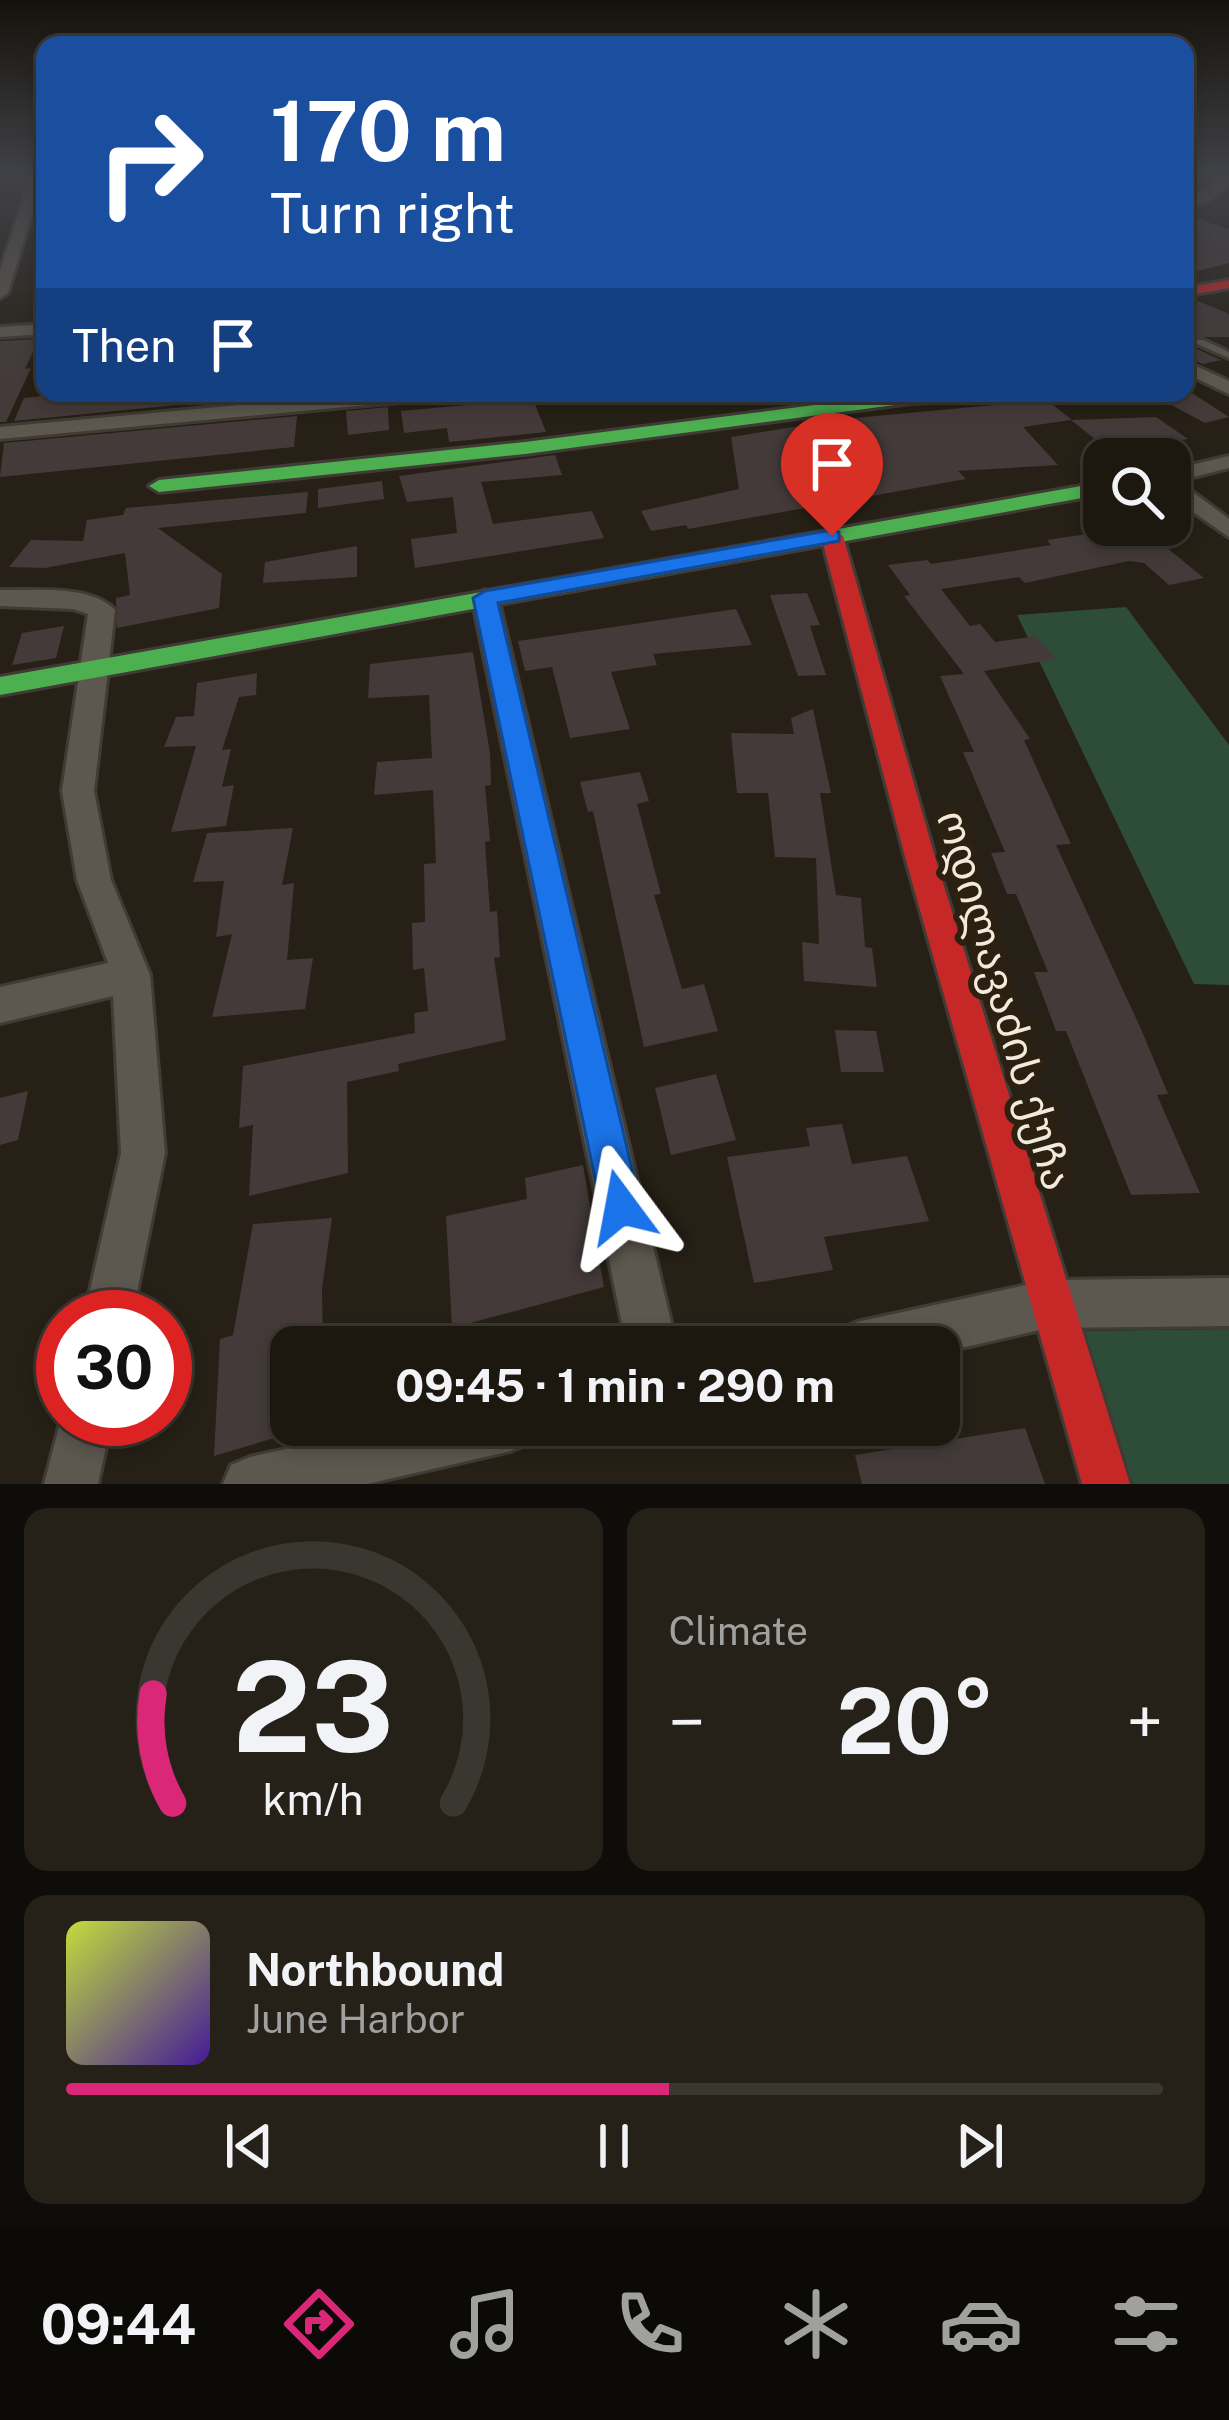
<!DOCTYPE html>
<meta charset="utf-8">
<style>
:root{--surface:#1c1810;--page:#252119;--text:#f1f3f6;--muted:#a0a09f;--line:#3a3730;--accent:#db2777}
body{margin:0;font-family:"Public Sans","Noto Sans Georgian",sans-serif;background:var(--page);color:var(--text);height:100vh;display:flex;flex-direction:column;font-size:45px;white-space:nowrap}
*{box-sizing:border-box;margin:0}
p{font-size:39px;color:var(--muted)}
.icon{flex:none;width:66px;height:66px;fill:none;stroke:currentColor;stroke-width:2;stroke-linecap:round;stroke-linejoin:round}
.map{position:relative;height:1484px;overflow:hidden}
.drawer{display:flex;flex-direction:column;gap:24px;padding:24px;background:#0f0d09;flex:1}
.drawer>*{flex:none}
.top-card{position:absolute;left:36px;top:36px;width:1158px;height:366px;border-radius:24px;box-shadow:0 6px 18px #0003,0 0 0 3px var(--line);background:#1a4fa0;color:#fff;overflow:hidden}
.tools{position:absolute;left:1083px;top:438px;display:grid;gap:24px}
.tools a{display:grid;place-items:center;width:108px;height:108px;border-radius:24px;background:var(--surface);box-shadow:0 6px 18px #0003,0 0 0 3px var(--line);font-size:60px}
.speed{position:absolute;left:36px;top:1290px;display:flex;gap:24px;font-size:60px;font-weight:700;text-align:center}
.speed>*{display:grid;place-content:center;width:156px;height:156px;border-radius:50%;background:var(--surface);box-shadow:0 6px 18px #0003,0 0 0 3px var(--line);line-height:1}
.speed .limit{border:18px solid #d22;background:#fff;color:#111}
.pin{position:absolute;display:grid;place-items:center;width:102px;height:102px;color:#fff;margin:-123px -51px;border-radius:50% 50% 50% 0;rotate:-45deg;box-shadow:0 0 12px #0007}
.pin .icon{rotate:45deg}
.me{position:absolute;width:132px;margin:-66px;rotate:347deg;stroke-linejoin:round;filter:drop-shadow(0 0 9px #0008)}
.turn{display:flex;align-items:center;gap:42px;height:252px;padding:0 36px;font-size:54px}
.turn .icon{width:156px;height:156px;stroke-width:2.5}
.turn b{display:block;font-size:84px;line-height:102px}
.then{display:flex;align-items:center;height:114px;padding:0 36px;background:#0003;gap:24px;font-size:45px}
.big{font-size:90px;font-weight:700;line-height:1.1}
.drawer .card{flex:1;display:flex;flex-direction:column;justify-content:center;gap:18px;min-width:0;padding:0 42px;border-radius:24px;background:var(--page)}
.drawer .dial{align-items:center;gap:0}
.dial svg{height:312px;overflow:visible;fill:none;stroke:var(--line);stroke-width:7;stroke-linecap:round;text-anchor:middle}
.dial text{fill:var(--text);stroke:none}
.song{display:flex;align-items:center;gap:36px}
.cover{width:144px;height:144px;border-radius:18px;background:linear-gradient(135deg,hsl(70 70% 55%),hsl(260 70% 35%))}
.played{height:12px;border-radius:6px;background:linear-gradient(90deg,var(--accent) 55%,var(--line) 55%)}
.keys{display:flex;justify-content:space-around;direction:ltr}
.heat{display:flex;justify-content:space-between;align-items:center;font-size:66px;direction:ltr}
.drawer .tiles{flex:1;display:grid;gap:24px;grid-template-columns:1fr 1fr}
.card:last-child{grid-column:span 2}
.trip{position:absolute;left:270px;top:1326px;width:690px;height:120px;border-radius:24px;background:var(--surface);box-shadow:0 6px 18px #0003,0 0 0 3px var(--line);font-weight:700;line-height:120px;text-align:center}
.tab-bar{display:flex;height:192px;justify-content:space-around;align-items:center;background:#0b0a06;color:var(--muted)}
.tab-bar .icon{width:84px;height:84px}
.tab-bar .current{color:var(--accent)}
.tab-bar b{font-size:54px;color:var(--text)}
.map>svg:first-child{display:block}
.green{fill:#2e4d39}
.building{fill:#443a3a}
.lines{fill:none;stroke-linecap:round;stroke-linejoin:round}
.lane-casing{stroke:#403b34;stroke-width:6}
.street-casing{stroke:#403b34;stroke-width:6}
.fast-casing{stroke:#403b34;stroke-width:6}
.jam-casing{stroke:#403b34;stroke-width:6}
.lane{fill:#5c574f;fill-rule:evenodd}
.street{fill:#5c574f;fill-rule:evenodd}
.fast{fill:#4caf50;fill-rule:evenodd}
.jam{fill:#c62828;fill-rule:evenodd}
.route{fill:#1a73e8;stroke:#114b97;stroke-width:3}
.labels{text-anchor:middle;stroke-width:12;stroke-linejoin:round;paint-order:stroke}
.near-street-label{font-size:42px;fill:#f1eadf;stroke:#2c2110}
</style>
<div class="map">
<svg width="1229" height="1484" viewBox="0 0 1229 1484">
<rect width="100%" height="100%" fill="#262016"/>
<g class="green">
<path d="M1126 607 1229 745V985L1194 984 1017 615Z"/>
<path d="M1229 1329V1484H1127L1078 1331Z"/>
</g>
<g class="building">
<path d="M1196 218 1229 229V263L1185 274V221Z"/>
<path d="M1198 301 1229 314V337H1194L1195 348 1221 360 1203 364 1185 357V303Z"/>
<path d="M39 339 25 369 31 368 6 422H0V341Z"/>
<path d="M73 393H299L14 421 24 398Z"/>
<path d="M1149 393H1192L1229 417 1205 423Z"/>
<path d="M533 399 546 432 449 442 447 428 404 433 401 411Z"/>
<path d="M1047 400 1072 420 1156 417 1188 439 1145 446 1163 459H1120L1071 420 1023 427 1058 465 958 471 966 479 688 529 686 525 651 531 641 511 739 489 731 437 844 419Z"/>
<path d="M388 407 389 430 348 435 346 411Z"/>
<path d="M297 416 294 447 0 477 4 443Z"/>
<path d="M555 455 562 475 481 482 493 524 592 511 604 538 415 568 411 539 457 533 453 497 407 502 399 476Z"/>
<path d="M382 481 384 499 318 508V489Z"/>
<path d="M308 492 306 513 158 528 222 574 219 608 117 628 116 598 130 595 125 553 45 568 9 567 31 540 83 541 87 520 123 515 126 508Z"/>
<path d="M1092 525H1139L1204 578 1169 585 1144 563 1129 561 1025 583 1019 577 941 589 970 626 980 624 995 642 1036 636 1056 659 984 671 1030 739 1024 740 1071 844 1056 845 1141 1029 1168 1094 1157 1095 1200 1193 1131 1195 1066 1031H1056L1034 972H1048L1016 894H1007L991 853 1005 852 963 752H974L940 676 964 674 904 596 910 595 888 565 927 560 931 564 1051 545 1047 540 1100 532Z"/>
<path d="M357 546V577L263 583 265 562Z"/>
<path d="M807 593 820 625 810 626 826 675 798 676 770 595Z"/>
<path d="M736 609 752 645 653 654 657 665 611 672 630 729 570 738 552 667 525 671 518 641Z"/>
<path d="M64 626 56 658 12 665 22 633Z"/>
<path d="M473 652 490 753 491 785 485 786 490 841 485 842 490 912 497 911 500 957 494 958 506 1040 398 1064 399 1071 347 1082 348 1173 249 1196 253 1125 239 1128 243 1066 415 1033 414 1013 428 1011 424 968 413 970 412 923 425 922 424 864 436 863 433 790 374 795 377 762 432 758 429 695 368 698 370 664Z"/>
<path d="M257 673 256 695 239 697 222 750 231 749 222 787 234 785 226 826 171 832 196 746 164 747 176 717 194 716 197 683Z"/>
<path d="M813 709 831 793H820L836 895 861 898 865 947 872 948 877 987 804 981 802 942 819 944 816 858 775 857 768 793H737L731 733 794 734 791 718Z"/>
<path d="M640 772 649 801 637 804 661 894 654 895 682 989 704 984 718 1031 644 1047 593 811 588 812 580 782Z"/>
<path d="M293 828 282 885 294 883 287 960 313 958 305 1009 212 1017 232 934 216 937 224 881 193 882 207 833Z"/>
<path d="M835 1030 876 1031 884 1072H841Z"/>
<path d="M716 1074 736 1140 671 1155 655 1088Z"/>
<path d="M28 1091 18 1140 0 1145V1098Z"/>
<path d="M842 1124 852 1164 907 1156 929 1221 824 1237 833 1270 754 1283 727 1157 810 1146 806 1128Z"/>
<path d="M583 1165 604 1287 452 1328 446 1216 527 1199 525 1178Z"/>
<path d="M332 1218 322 1288 323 1347H291V1433L214 1456 220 1339 233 1335 253 1224Z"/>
<path d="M1025 1428 1045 1484H862L855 1455Z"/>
</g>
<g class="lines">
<defs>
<path id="lane" d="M1197 340H1203L1229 352V358L1197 344Z"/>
<g id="street">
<path d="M32 174H44L8 293 0 298V270Z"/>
<path d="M1229 175V185L1209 201 1185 209V201Z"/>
<path d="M45 324V334L0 337V327Z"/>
<path d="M1185 361 1229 381V394L1185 373Z"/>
<path d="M369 393H440L431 399 0 439V427Z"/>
<path d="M1229 456V468L1178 481 1229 519V537L1170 496V470Z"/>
<path d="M0 590C34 591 90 584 115 610L94 791 111 880 150 975 165 1153 132 1317H84L121 1153 113 996 0 1023V987L108 963 77 880 62 791 88 614 73 609 0 606Z"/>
<path d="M485 590 498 598 677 1347H627L472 598Z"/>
<path d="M1229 1278V1326L1049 1328 939 1353V1347H832L840 1330 857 1322 1049 1280Z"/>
<path d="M63 1412V1419H112L98 1484H44Z"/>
<path d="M395 1425H537L529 1443 511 1451 367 1484H223L231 1465 250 1457Z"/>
</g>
<g id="fast">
<path d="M909 393H1009L1000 398 910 403 525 454 159 492 149 486 159 480 525 442Z"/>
<path d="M1104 482V494L0 695V677Z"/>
</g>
<g id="jam">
<path d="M1229 280V288L1185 296V288Z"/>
<path d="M832 530 843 536 935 857 1130 1484H1082L905 857 821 536Z"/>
</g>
</defs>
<use href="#lane" class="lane-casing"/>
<use href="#street" class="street-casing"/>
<use href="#fast" class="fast-casing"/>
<use href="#jam" class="jam-casing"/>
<use href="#lane" class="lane"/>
<use href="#street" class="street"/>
<use href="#fast" class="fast"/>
<use href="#jam" class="jam"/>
</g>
<linearGradient id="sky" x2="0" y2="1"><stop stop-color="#15120c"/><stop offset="0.46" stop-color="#414247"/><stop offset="1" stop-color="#414247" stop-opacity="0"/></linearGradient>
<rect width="1229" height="381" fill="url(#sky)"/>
<path class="route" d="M832 530 839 532V541L498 603 641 1207 635 1221 621 1227 607 1221 601 1207 473 598 485 591Z"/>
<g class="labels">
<g class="near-street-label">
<text transform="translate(1005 1000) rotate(74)" y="15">ოდილავაძის ქუჩა</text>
</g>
</g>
</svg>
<div class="tools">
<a><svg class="icon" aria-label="search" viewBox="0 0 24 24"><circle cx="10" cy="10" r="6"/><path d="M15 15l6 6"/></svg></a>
</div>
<div class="speed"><div class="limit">30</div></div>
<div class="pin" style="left:832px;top:536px;background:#d93025"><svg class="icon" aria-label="arrive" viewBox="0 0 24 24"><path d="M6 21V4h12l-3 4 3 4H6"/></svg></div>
<svg class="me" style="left:621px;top:1207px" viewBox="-20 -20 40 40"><path d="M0-17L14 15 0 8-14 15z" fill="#1a73e8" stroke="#fff" stroke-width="4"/></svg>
<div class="trip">09:45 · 1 min · 290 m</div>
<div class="top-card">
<div class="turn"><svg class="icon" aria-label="right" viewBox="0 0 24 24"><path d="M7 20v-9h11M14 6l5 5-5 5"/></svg><div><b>170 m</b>Turn right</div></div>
<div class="then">Then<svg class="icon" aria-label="arrive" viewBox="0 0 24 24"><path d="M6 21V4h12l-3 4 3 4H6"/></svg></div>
</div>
</div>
<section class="drawer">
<div class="tiles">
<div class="card dial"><svg viewBox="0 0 100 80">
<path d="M14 69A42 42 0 1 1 86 69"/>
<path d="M14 69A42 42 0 0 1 9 41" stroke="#db2777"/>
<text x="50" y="56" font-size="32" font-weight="700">23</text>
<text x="50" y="72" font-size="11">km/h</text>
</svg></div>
<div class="card"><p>Climate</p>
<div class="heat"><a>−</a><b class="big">20°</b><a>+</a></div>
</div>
<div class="card">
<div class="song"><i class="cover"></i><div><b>Northbound</b><p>June Harbor</p></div></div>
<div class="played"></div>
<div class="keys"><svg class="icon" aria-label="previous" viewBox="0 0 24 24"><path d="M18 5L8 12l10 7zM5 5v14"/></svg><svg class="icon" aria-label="pause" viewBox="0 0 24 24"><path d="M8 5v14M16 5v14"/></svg><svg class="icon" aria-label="next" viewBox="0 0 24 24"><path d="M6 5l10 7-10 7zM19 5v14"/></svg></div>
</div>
</div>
</section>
<nav class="tab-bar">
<b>09:44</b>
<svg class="icon current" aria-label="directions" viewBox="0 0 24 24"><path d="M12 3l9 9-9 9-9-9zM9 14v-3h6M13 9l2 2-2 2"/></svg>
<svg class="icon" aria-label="music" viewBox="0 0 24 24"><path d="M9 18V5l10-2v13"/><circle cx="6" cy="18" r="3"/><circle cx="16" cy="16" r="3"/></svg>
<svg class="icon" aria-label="phone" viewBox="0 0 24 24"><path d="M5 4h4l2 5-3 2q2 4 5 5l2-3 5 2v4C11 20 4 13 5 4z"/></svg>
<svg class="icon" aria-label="climate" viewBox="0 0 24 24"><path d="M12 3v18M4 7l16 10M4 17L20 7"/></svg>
<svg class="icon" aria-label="car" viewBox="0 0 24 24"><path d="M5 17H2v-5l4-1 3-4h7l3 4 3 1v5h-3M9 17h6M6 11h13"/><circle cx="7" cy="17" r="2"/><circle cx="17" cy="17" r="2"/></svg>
<svg class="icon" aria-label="filters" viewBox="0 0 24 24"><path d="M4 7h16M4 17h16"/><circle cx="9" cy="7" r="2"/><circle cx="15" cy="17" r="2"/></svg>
</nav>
